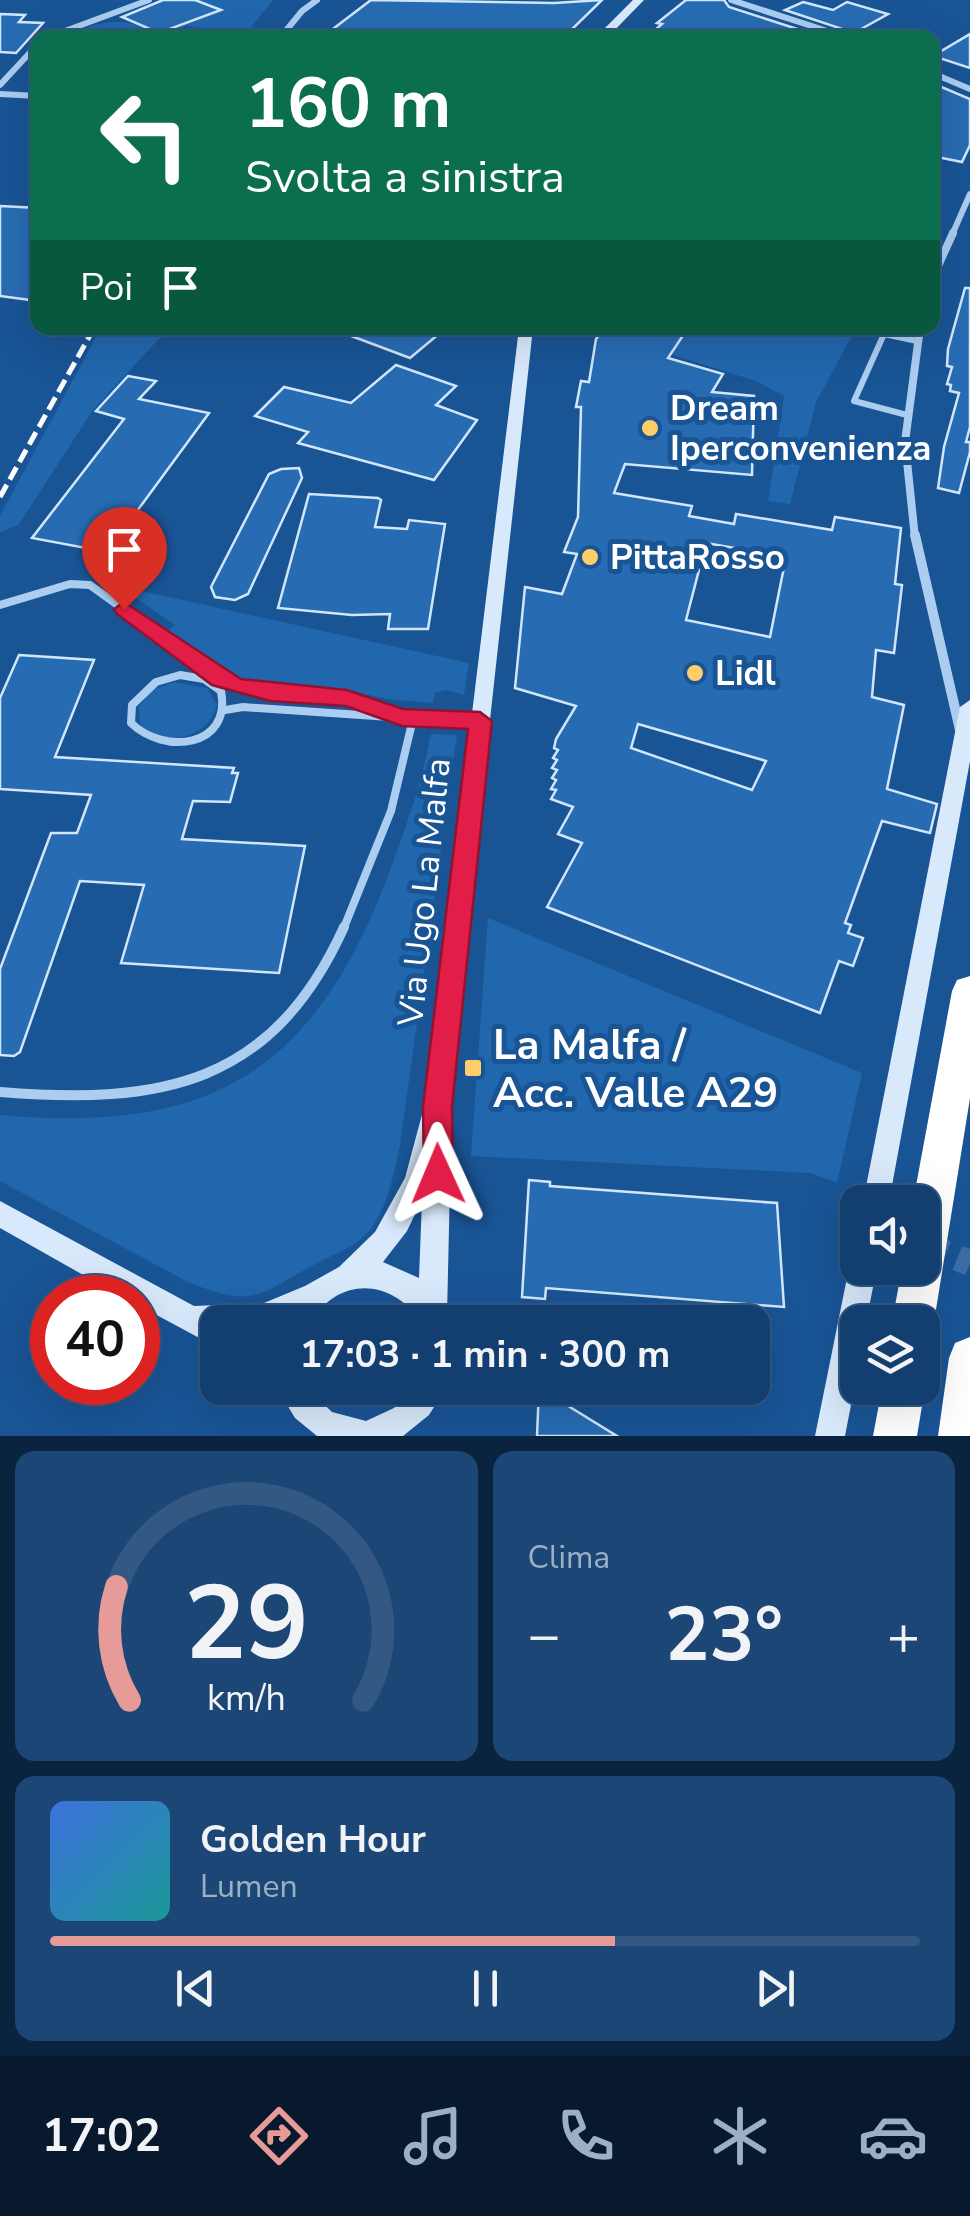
<!DOCTYPE html>
<html lang="it">
<meta charset="utf-8">
<style>
:root{--surface:#133f70;--page:#1c4675;--text:#f1f3f6;--muted:#9dafc3;--line:#325883;--accent:#e69b98}
body{margin:0;font-family:"Nunito Sans",sans-serif;background:var(--page);color:var(--text);height:100vh;display:flex;flex-direction:column;font-size:38px;white-space:nowrap}
*{box-sizing:border-box;margin:0}
p{font-size:32px;color:var(--muted)}
.icon{flex:none;width:55px;height:55px;fill:none;stroke:currentColor;stroke-width:2;stroke-linecap:round;stroke-linejoin:round}
.map{position:relative;height:1436px;overflow:hidden}
.sheet{display:flex;flex-direction:column;gap:15px;padding:15px;background:#0a233e;flex:1}
.sheet>*{flex:none}
.guide{position:absolute;left:30px;top:30px;width:910px;height:305px;border-radius:20px;box-shadow:0 10px 40px #0002,0 0 0 2px var(--line);background:#0b6e4f;color:#fff;overflow:hidden}
.buttons{position:absolute;left:840px;top:1185px;display:grid;gap:20px}
.buttons a{display:grid;place-items:center;width:100px;height:100px;border-radius:20px;background:var(--surface);box-shadow:0 10px 40px #0002,0 0 0 2px var(--line);font-size:50px}
.speed{position:absolute;left:30px;top:1275px;display:flex;gap:20px;font-size:50px;font-weight:700;text-align:center}
.speed>*{display:grid;place-content:center;width:130px;height:130px;border-radius:50%;background:var(--surface);box-shadow:0 10px 40px #0002,0 0 0 2px var(--line);line-height:1}
.speed .limit{border:15px solid #d22;background:#fff;color:#111}
.pin{position:absolute;display:grid;place-items:center;width:85px;height:85px;color:#fff;margin:-102px -42px;border-radius:50% 50% 50% 0;rotate:-45deg;box-shadow:0 0 10px #0007}
.pin .icon{rotate:45deg}
.me{position:absolute;width:110px;margin:-55px;rotate:359deg;stroke-linejoin:round;filter:drop-shadow(0 0 8px #0008)}
.turn{display:flex;align-items:center;gap:35px;height:210px;padding:0 50px;font-size:45px}
.turn .icon{width:130px;height:130px;stroke-width:2.5}
.turn b{display:block;font-size:70px;line-height:85px}
.then{display:flex;align-items:center;height:95px;padding:0 50px;background:#0003;gap:20px;font-size:38px}
.big{font-size:75px;font-weight:700;line-height:1.1}
.sheet .widget{flex:1;display:flex;flex-direction:column;justify-content:center;gap:15px;min-width:0;padding:0 35px;border-radius:20px;background:var(--page)}
.sheet .dial{align-items:center;gap:0}
.dial svg{height:260px;overflow:visible;fill:none;stroke:var(--line);stroke-width:7;stroke-linecap:round;text-anchor:middle}
.dial text{fill:var(--text);stroke:none}
.song{display:flex;align-items:center;gap:30px}
.cover{width:120px;height:120px;border-radius:15px;background:linear-gradient(135deg,hsl(220 70% 55%),hsl(180 70% 35%))}
.played{height:10px;border-radius:5px;background:linear-gradient(90deg,var(--accent) 65%,var(--line) 65%)}
.keys{display:flex;justify-content:space-around;direction:ltr}
.heat{display:flex;justify-content:space-between;align-items:center;font-size:55px;direction:ltr}
.sheet .tiles{flex:1;display:grid;gap:15px;grid-template-columns:1fr 1fr}
.widget:last-child{grid-column:span 2}
.trip{position:absolute;left:200px;top:1305px;width:570px;height:100px;border-radius:20px;background:var(--surface);box-shadow:0 10px 40px #0002,0 0 0 2px var(--line);font-weight:700;line-height:100px;text-align:center}
.tab-bar{display:flex;height:160px;justify-content:space-around;align-items:center;background:#08192d;color:var(--muted)}
.tab-bar .icon{width:70px;height:70px}
.tab-bar .active{color:var(--accent)}
.tab-bar b{font-size:45px;color:var(--text)}
.map>svg:first-child{display:block}
.green{fill:#2167ae}
.building{fill:#276cb3;stroke:#d1e6fb;stroke-width:2.5;fill-rule:evenodd}
.lines{fill:none;stroke-linecap:round;stroke-linejoin:round}
.secondary-tunnel{stroke:#3c6ea5;stroke-width:26;stroke-dasharray:26 12;stroke-linecap:butt}
.lane-far3{stroke:#aacdf0;stroke-width:5}
.lane-far2{stroke:#aacdf0;stroke-width:6}
.lane-far1{stroke:#aacdf0;stroke-width:8}
.lane{stroke:#aacdf0;stroke-width:10}
.street-far2{stroke:#aacdf0;stroke-width:6}
.street-far1{stroke:#aacdf0;stroke-width:8}
.street{stroke:#aacdf0;stroke-width:10}
.secondary{fill:#d8e9fb;fill-rule:evenodd}
.highway{fill:#fff;fill-rule:evenodd}
.rail{stroke:#fff;stroke-width:5;stroke-dasharray:14 6;stroke-linecap:butt}
.route{fill:#e11d48;stroke:#92132f;stroke-width:2.5}
.poi-dot{fill:#ffcd69;stroke:#195495;stroke-width:4}
.labels{text-anchor:middle;stroke-width:10;stroke-linejoin:round;paint-order:stroke}
.poi-label{font-size:35px;font-weight:bold;fill:#fff;stroke:#195495;text-anchor:start}
.street-label{font-size:35px;fill:#fff;stroke:#195495}
.near-poi-label{font-size:42px;font-weight:bold;fill:#fff;stroke:#195495;text-anchor:start}
</style>
<div class="map">
<svg width="970" height="1436" viewBox="0 0 970 1436">
<rect width="100%" height="100%" fill="#195495"/>
<g class="green">
<path d="M195 0H273L243 37H206L213 30 185 26 172 37 57 38C95 25 114 14 152 30L206 11H219Z"/>
<path d="M101 328H169L93 410 19 524 0 533V516Z"/>
<path d="M688 328H856L816 402 790 504 768 501 784 396 756 381 670 354Z"/>
<path d="M119 586 469 663 464 695 446 690 435 693 433 703 387 699 341 689 248 681 220 669 168 631 175 625Z"/>
<path d="M175 682 207 688 217 705C209 739 163 748 140 724L139 707 152 690Z"/>
<path d="M431 734 457 735 400 1145C394 1172 389 1202 373 1226 360 1244 342 1251 323 1260 261 1291 260 1312 186 1281L0 1181V1115C202 1133 308 1079 384 886 403 836 421 787 431 734Z"/>
<path d="M488 918 862 1073 837 1183 811 1173 471 1156Z"/>
<path d="M357 1304 387 1309 400 1322H326L341 1309Z"/>
<path d="M323 1388H396C376 1410 343 1412 323 1388Z"/>
</g>
<g class="building">
<path d="M163 0H195L221 10 159 33 122 17Z"/>
<path d="M371 0 554 3 602 0 563 38H321Z"/>
<path d="M686 0H724L729 7 825 38H646L662 24 657 23Z"/>
<path d="M803 2 833 10 847 2 888 14 854 33 785 10Z"/>
<path d="M0 14 25 15 19 22 43 23 16 53 0 52Z"/>
<path d="M970 34V68L933 56Z"/>
<path d="M932 83 970 99V145L962 162 932 156Z"/>
<path d="M0 206 38 208V301L0 296Z"/>
<path d="M965 288H970V427L966 442H970V452L959 493 938 488 944 447 959 393 950 391 951 385 947 384 952 367 947 366 948 349Z"/>
<path d="M330 328H446L410 358Z"/>
<path d="M604 328H688L668 358 723 374 712 392 754 396 752 475 625 464 614 493 692 506 689 516 734 524 736 514 832 530 835 517 901 528 895 584 902 585 894 653 876 650 872 697 904 705 887 789 937 804 930 833 882 821 845 923 851 925 848 933 863 938 853 966 839 961 820 1013 547 907 582 843 558 834 573 807 551 799 556 790 551 789 556 780 552 778 557 770 552 768 557 760 553 758 558 750 554 748 556 739 576 706 515 688 525 587 562 594 577 554 564 552 578 517 581 407H576L581 381 589 382 596 339ZM706 543 786 557 770 637 686 620ZM638 724 766 761 752 790 631 748Z"/>
<path d="M396 365 456 386 436 405 477 420 434 480 298 443 308 432 255 416 284 387 351 403Z"/>
<path d="M128 376 156 381 139 399 209 413 107 552 32 538 124 419 96 411Z"/>
<path d="M299 468 302 478 248 594 235 600 215 597 211 587 269 474 281 469Z"/>
<path d="M309 494 378 498 381 500 375 527 407 529 409 520 445 524 428 629H388L390 614 352 615 278 608Z"/>
<path d="M19 655 94 660 55 757 234 768 232 773H238L230 802 193 801 182 839 305 846 279 973 121 963 144 885 80 881 20 1052 14 1056 0 1055V969L51 833H77L91 795 0 789V698Z"/>
<path d="M529 1180 550 1182V1186L777 1203 784 1307 546 1288 545 1299 522 1297Z"/>
<path d="M539 1388 617 1436H537Z"/>
</g>
<g class="lines">
<path class="secondary-tunnel" d="M922 1244 970 1263"/>
<path class="lane-far3" d="M603 35 619 38"/>
<path class="lane-far2" d="M907 415 854 401 884 334 917 341"/>
<g class="lane-far1">
<path d="M0 605 70 584 90 585 220 679 251 691 347 698 402 718 480 721"/>
<path d="M180 675 204 679 221 691C232 748 164 755 131 723L132 705 156 682Z"/>
<path d="M225 710 243 707 390 717"/>
<path d="M343 930 391 811 413 719"/>
</g>
<path class="lane" d="M0 1092C160 1105 272 1086 344 927"/>
<g class="street-far2">
<path d="M731 0 849 38"/>
<path d="M46 38 149 0"/>
<path d="M280 38 302 11 317 0"/>
<path d="M932 73 970 89"/>
<path d="M0 85 38 44"/>
<path d="M0 94 38 96"/>
<path d="M952 235 970 194"/>
</g>
<g class="street-far1">
<path d="M932 279 953 233"/>
<path d="M915 538 905 442 920 328"/>
</g>
<path class="street" d="M915 535 960 730"/>
<g class="secondary">
<path d="M633 0H644L607 38H595Z"/>
<path d="M519 328H533L445 1130 451 1139 447 1316 444 1322H421C393 1279 339 1275 311 1322H218V1348L138 1305V1298H124L0 1228V1201L194 1306 264 1303 305 1286 339 1267 375 1232 405 1178 424 1107ZM422 1200 419 1278 383 1262 407 1231Z"/>
<path d="M970 700V761L889 1202H863L960 707Z"/>
<path d="M858 1257V1268H877L866 1322H858V1369L845 1436H815L849 1268Z"/>
<path d="M277 1388H307L332 1412 366 1421 394 1408 415 1388H446L429 1415 403 1436H317L295 1418Z"/>
</g>
<g class="highway">
<path d="M970 976V1098L934 1322 928 1337 922 1339V1322H892L902 1268H922V1202H913L952 991 957 980Z"/>
<path d="M970 1337V1436H938L949 1358 955 1343Z"/>
<path d="M922 1383 925 1388 917 1436H873L882 1388H922Z"/>
</g>
<path class="rail" d="M0 497 94 328"/>
</g>
<path class="route" d="M124 602 241 679 347 690 403 709 480 712 492 721 452 1107 453 1174 449 1184 438 1189 428 1184 424 1174 423 1107 468 729 402 726 346 706 270 701 212 685 117 614 114 609Z"/>
<g class="poi-dot">
<circle cx="650" cy="428" r="10"/>
<circle cx="590" cy="557" r="10"/>
<circle cx="695" cy="673" r="10"/>
<rect x="463" y="1058" width="20" height="20" rx="5"/>
</g>
<g class="labels">
<g class="poi-label">
<text x="670" y="420">Dream<tspan x="670" dy="40">Iperconvenienza</tspan></text>
<text x="610" y="569">PittaRosso</text>
<text x="715" y="685">Lidl</text>
</g>
<g class="street-label">
<text transform="translate(424 892) rotate(-84)" y="12">Via Ugo La Malfa</text>
</g>
<g class="near-poi-label">
<text x="493" y="1059">La Malfa /<tspan x="493" dy="48">Acc. Valle A29</tspan></text>
</g>
</g>
</svg>
<div class="buttons">
<a><svg class="icon" aria-label="sound" viewBox="0 0 24 24"><path d="M4 9h4l5-4v14l-5-4H4zM17 9q2 3 0 6"/></svg></a>
<a><svg class="icon" aria-label="layers" viewBox="0 0 24 24"><path d="M12 4l9 5-9 5-9-5zM3 14l9 5 9-5"/></svg></a>
</div>
<div class="speed"><div class="limit">40</div></div>
<div class="pin" style="left:124px;top:609px;background:#d93025"><svg class="icon" aria-label="arrive" viewBox="0 0 24 24"><path d="M6 21V4h12l-3 4 3 4H6"/></svg></div>
<svg class="me" style="left:438px;top:1174px" viewBox="-20 -20 40 40"><path d="M0-17L14 15 0 8-14 15z" fill="#e11d48" stroke="#fff" stroke-width="4"/></svg>
<div class="trip">17:03 · 1 min · 300 m</div>
<div class="guide">
<div class="turn"><svg class="icon" aria-label="left" viewBox="0 0 24 24"><path d="M17 20v-9H6M10 6l-5 5 5 5"/></svg><div><b>160 m</b>Svolta a sinistra</div></div>
<div class="then">Poi<svg class="icon" aria-label="arrive" viewBox="0 0 24 24"><path d="M6 21V4h12l-3 4 3 4H6"/></svg></div>
</div>
</div>
<section class="sheet">
<div class="tiles">
<div class="widget dial"><svg viewBox="0 0 100 80">
<path d="M14 69A42 42 0 1 1 86 69"/>
<path d="M14 69A42 42 0 0 1 10 34" stroke="#e69b98"/>
<text x="50" y="56" font-size="32" font-weight="700">29</text>
<text x="50" y="72" font-size="11">km/h</text>
</svg></div>
<div class="widget"><p>Clima</p>
<div class="heat"><a>−</a><b class="big">23°</b><a>+</a></div>
</div>
<div class="widget">
<div class="song"><i class="cover"></i><div><b>Golden Hour</b><p>Lumen</p></div></div>
<div class="played"></div>
<div class="keys"><svg class="icon" aria-label="previous" viewBox="0 0 24 24"><path d="M18 5L8 12l10 7zM5 5v14"/></svg><svg class="icon" aria-label="pause" viewBox="0 0 24 24"><path d="M8 5v14M16 5v14"/></svg><svg class="icon" aria-label="next" viewBox="0 0 24 24"><path d="M6 5l10 7-10 7zM19 5v14"/></svg></div>
</div>
</div>
</section>
<nav class="tab-bar">
<b>17:02</b>
<svg class="icon active" aria-label="directions" viewBox="0 0 24 24"><path d="M12 3l9 9-9 9-9-9zM9 14v-3h6M13 9l2 2-2 2"/></svg>
<svg class="icon" aria-label="music" viewBox="0 0 24 24"><path d="M9 18V5l10-2v13"/><circle cx="6" cy="18" r="3"/><circle cx="16" cy="16" r="3"/></svg>
<svg class="icon" aria-label="phone" viewBox="0 0 24 24"><path d="M5 4h4l2 5-3 2q2 4 5 5l2-3 5 2v4C11 20 4 13 5 4z"/></svg>
<svg class="icon" aria-label="climate" viewBox="0 0 24 24"><path d="M12 3v18M4 7l16 10M4 17L20 7"/></svg>
<svg class="icon" aria-label="car" viewBox="0 0 24 24"><path d="M5 17H2v-5l4-1 3-4h7l3 4 3 1v5h-3M9 17h6M6 11h13"/><circle cx="7" cy="17" r="2"/><circle cx="17" cy="17" r="2"/></svg>
</nav>
